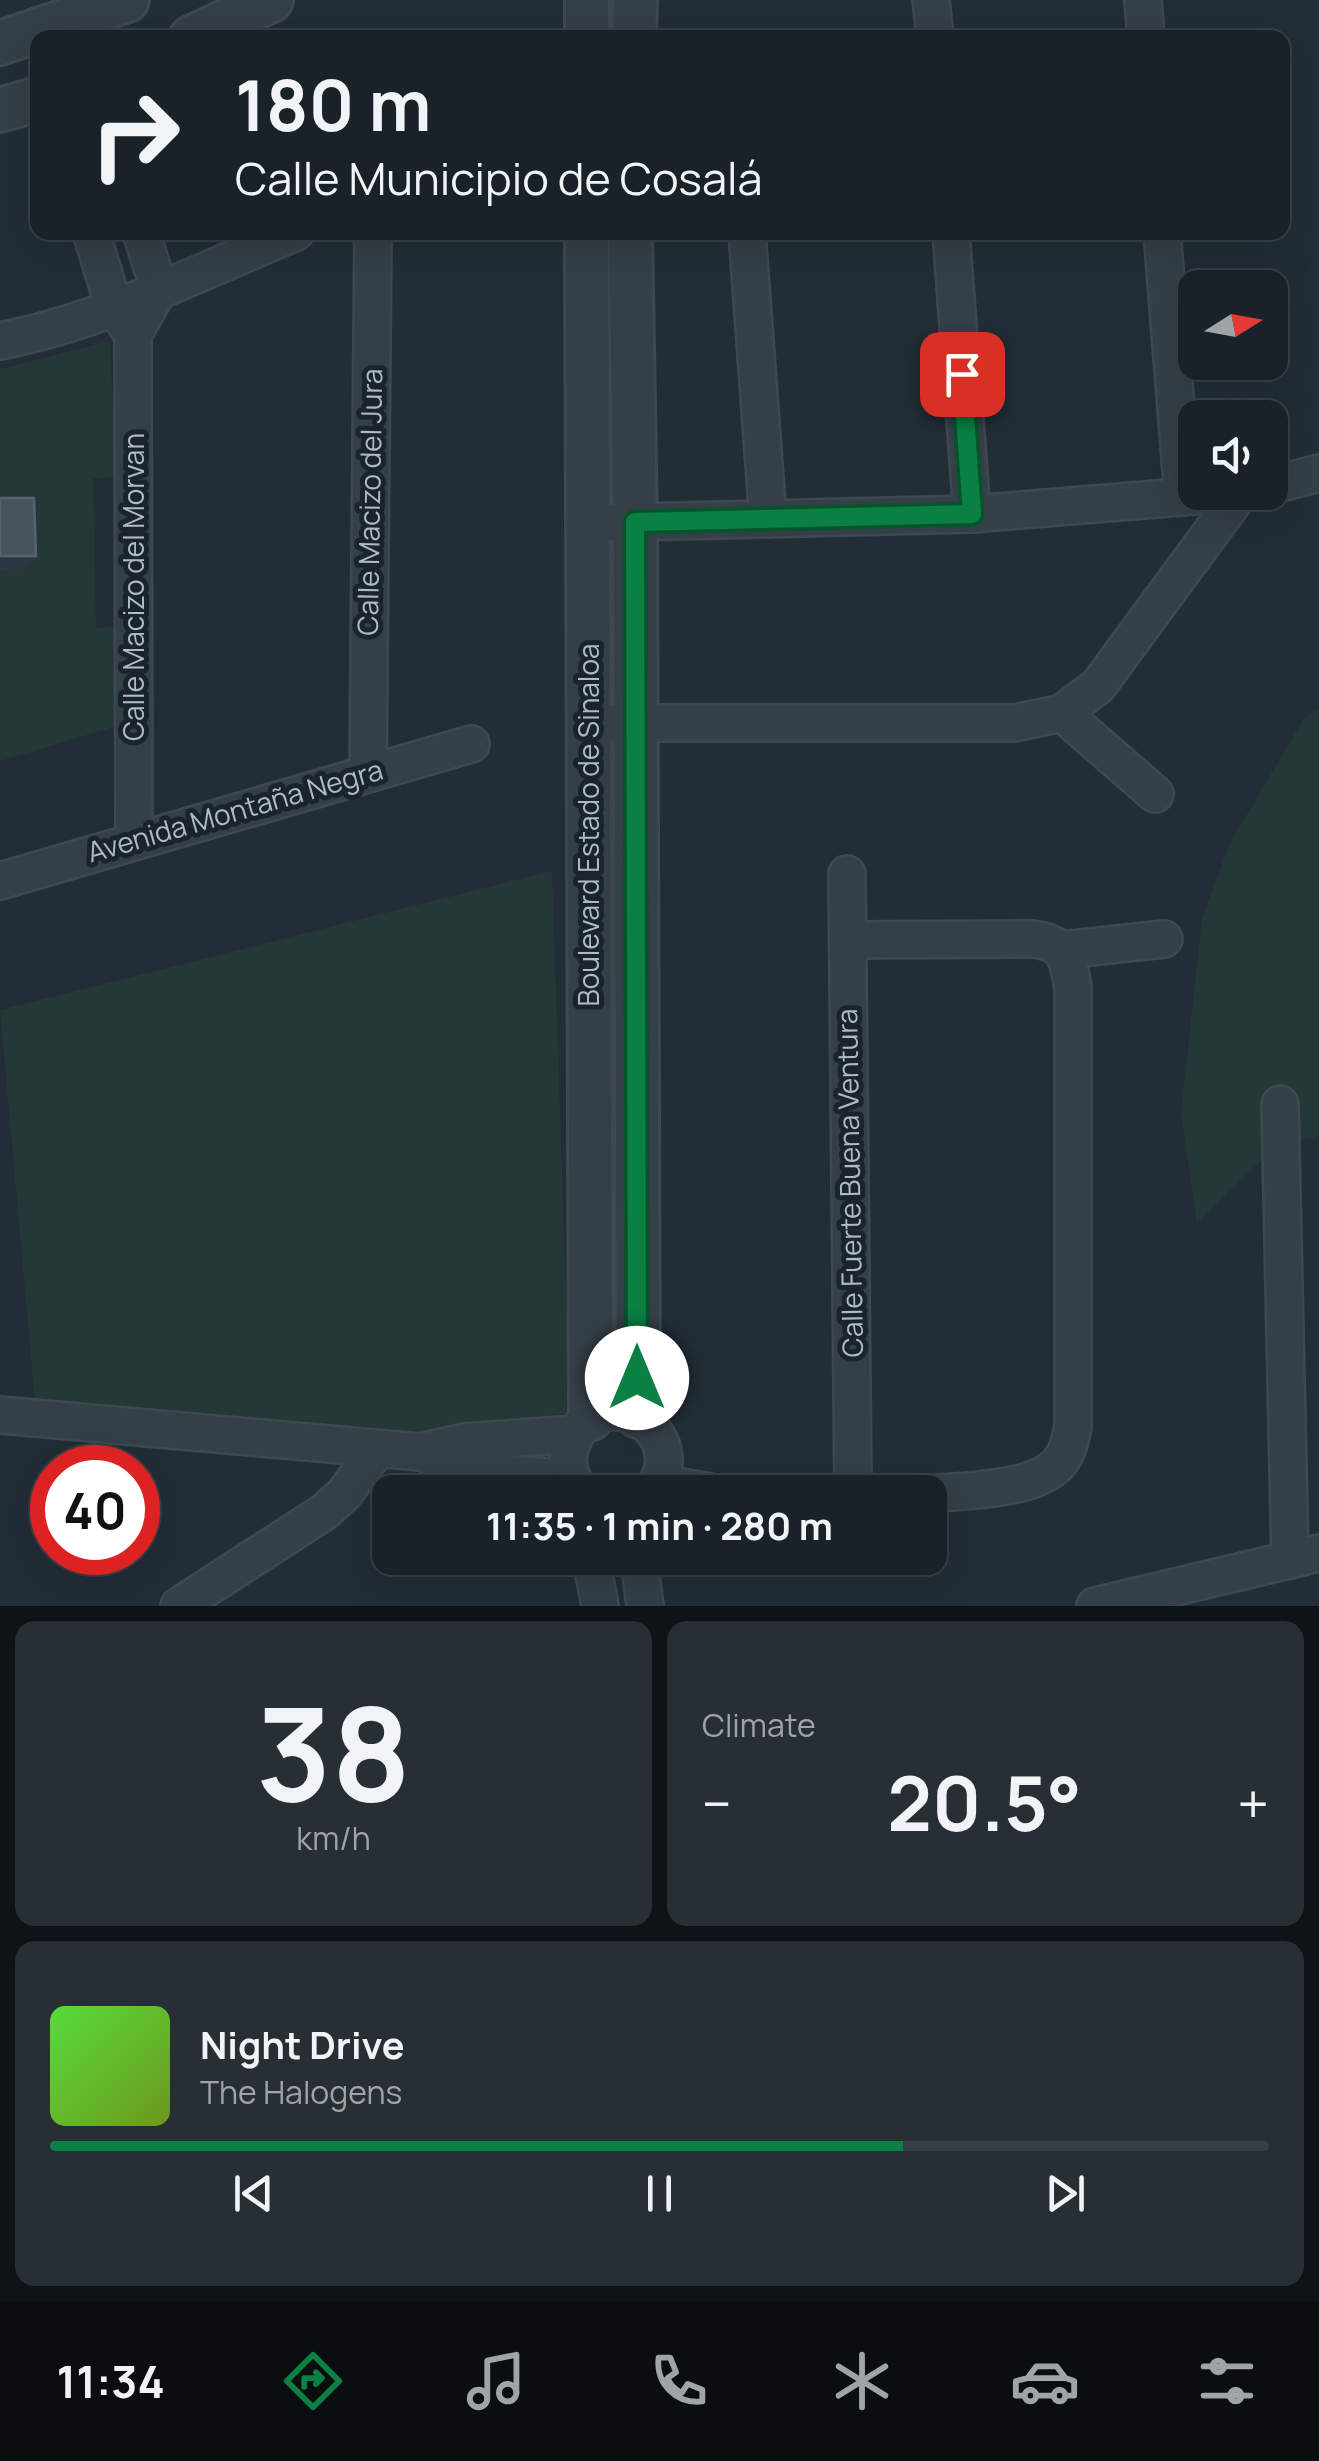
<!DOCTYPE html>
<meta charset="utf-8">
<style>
:root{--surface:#1a2229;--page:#272f35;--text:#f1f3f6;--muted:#9fa4a8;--line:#383f46;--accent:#0b8043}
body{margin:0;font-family:Manrope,sans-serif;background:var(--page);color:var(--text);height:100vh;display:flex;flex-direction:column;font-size:38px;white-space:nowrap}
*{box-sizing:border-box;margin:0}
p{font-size:32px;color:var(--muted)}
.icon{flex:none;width:55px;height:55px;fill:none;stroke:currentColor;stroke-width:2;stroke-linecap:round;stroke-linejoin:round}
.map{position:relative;height:1606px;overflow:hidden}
.sheet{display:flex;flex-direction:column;gap:15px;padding:15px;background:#0e1317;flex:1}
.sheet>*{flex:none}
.banner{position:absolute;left:30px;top:30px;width:1260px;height:210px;border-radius:20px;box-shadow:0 10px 40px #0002,0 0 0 2px var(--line);background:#1a2229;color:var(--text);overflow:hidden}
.needle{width:65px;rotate:79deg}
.tools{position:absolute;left:1178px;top:270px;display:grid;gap:20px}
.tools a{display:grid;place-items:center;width:110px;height:110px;border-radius:20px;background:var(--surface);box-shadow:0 10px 40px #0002,0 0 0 2px var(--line);font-size:50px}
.speed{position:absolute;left:30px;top:1445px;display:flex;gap:20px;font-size:50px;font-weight:700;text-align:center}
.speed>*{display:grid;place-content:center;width:130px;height:130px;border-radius:50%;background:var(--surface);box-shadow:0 10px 40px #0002,0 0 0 2px var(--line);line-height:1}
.speed .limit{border:15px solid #d22;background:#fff;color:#111}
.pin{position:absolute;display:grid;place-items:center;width:85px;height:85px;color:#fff;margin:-42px;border-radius:20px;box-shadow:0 5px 15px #0006}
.me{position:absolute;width:110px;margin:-55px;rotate:0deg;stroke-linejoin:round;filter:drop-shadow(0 0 8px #0008)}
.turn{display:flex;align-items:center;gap:35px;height:210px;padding:0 40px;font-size:45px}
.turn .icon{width:130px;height:130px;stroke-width:2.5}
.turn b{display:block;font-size:70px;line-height:85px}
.big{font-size:75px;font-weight:700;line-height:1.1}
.sheet .tile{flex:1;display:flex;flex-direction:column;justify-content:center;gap:15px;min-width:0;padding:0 35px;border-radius:20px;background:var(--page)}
.sheet .dial{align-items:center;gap:0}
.dial b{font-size:130px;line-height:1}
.song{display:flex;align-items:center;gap:30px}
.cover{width:120px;height:120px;border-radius:15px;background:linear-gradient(135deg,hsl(110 70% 55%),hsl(80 70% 35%))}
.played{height:10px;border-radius:5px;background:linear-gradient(90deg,var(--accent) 70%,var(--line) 70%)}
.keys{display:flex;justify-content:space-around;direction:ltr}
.heat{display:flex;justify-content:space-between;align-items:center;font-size:55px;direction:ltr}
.sheet .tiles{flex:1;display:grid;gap:15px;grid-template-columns:1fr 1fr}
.tile:last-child{grid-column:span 2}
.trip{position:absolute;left:372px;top:1475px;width:575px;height:100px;border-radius:20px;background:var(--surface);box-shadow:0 10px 40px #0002,0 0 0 2px var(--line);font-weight:700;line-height:100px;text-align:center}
.dock{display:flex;height:160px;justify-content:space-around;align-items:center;background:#0a0e10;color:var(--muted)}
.dock .icon{width:70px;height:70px}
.dock .on{color:var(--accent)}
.dock b{font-size:45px;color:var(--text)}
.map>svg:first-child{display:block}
.green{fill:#243838}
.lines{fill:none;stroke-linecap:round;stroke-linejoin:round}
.minor-casing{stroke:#3e4851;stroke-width:40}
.tertiary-casing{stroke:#3e4851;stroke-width:48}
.minor{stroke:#353f47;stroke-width:35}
.tertiary{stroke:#353f47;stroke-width:42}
.shaded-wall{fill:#2b3842}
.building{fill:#47545f;stroke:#57646f;stroke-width:2.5}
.route-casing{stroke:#07532c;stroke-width:25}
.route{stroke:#0b8043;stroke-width:18}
.labels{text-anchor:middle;stroke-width:10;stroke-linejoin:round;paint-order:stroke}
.street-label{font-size:28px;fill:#b0bac4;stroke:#1b242c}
</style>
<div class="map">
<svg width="1319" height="1606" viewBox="0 0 1319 1606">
<rect width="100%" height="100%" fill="#222d37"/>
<g class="green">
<path d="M110 341 116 477 93 479 96 628 119 626 124 724 0 761V369Z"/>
<path d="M1319 708V1136L1277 1145 1197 1223 1181 1114 1202 918 1230 843 1303 720Z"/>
<path d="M552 871 570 1413 418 1437 35 1403 0 1010Z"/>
</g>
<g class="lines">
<defs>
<g id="minor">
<path d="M931 0 935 38"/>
<path d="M1143 0 1146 38"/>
<path d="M91 232 114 307 133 335 159 289 141 232"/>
<path d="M747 232 768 519"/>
<path d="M951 232 972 514"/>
<path d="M1162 232 1183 497"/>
<path d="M133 335 134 839"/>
<path d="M0 341C103 321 200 272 296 232"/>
<path d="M1270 486 1319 473"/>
<path d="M590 523 972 514 1243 492"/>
<path d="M1062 713 1155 794"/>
<path d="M611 723H1015L1062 713 1098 686 1240 493"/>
<path d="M368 771 373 232"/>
<path d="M847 874 853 1492"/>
<path d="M0 881 471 744"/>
<path d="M848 940 1033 939C1066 943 1068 958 1073 988V1427C1070 1440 1068 1452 1059 1463 1035 1491 965 1490 930 1494"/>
<path d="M1062 950 1164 939"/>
<path d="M1280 1104 1290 1560"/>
<path d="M0 1415 420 1452 464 1442 575 1434"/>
<path d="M421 1452C468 1474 521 1474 572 1479"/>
<path d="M659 1483 710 1492"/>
<path d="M581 1492C571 1480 565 1464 570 1448 595 1371 700 1432 651 1492"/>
<path d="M591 1558 600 1606"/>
<path d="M639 1558 645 1606"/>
<path d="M179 1606 324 1512 344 1494 377 1449"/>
<path d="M1095 1606 1319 1553"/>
</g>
<g id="tertiary">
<path d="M191 38 271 0"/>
<path d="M587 38V0"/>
<path d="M634 38 635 0"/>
<path d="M0 43 127 0"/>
<path d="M0 110 38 99"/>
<path d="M587 232 591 1418"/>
<path d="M630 232 635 522 638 1416"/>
</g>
</defs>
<use href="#minor" class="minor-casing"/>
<use href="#tertiary" class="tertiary-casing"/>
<use href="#minor" class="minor"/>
<use href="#tertiary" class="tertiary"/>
</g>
<path class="shaded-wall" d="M0 556H36L26 569 0 570Z"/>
<path class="building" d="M0 498H34L36 556H0Z"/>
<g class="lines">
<defs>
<path id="route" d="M637 1378 635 522 972 514 962 374"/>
</defs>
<use href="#route" class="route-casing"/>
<use href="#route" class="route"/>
</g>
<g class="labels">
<g class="street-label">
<text transform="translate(370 502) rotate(-89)" y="10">Calle Macizo del Jura</text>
<text transform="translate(134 587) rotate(-90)" y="10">Calle Macizo del Morvan</text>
<text transform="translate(235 811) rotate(-16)" y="10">Avenida Montaña Negra</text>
<text transform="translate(589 825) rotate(-90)" y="10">Boulevard Estado de Sinaloa</text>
<text transform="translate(850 1183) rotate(-91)" y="10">Calle Fuerte Buena Ventura</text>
</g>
</g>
</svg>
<div class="tools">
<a><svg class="needle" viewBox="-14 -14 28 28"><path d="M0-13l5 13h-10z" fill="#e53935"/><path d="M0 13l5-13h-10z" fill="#9fa4a8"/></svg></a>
<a><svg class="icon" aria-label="sound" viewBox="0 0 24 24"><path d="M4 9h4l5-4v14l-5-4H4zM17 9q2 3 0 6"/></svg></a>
</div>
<div class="speed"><div class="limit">40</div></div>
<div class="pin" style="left:962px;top:374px;background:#d93025"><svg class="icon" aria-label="arrive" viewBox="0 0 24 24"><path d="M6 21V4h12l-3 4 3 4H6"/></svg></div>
<svg class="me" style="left:637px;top:1378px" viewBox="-20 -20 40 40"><circle r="19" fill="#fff"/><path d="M0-13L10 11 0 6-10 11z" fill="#0b8043"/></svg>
<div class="trip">11:35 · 1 min · 280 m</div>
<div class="banner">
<div class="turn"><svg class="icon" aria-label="right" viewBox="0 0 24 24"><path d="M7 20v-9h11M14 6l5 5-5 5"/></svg><div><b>180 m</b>Calle Municipio de Cosalá</div></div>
</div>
</div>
<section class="sheet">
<div class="tiles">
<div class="tile dial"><b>38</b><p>km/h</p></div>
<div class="tile"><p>Climate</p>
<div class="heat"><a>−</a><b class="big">20.5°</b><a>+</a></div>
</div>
<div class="tile">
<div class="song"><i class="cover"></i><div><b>Night Drive</b><p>The Halogens</p></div></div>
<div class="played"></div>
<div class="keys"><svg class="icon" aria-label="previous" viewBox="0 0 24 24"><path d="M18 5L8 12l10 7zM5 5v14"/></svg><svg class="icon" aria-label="pause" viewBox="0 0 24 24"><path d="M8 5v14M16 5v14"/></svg><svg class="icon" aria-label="next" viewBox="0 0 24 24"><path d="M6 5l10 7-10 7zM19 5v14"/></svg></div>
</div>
</div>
</section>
<nav class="dock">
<b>11:34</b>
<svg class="icon on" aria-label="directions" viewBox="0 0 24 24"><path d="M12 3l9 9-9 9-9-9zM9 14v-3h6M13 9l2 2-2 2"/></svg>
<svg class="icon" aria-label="music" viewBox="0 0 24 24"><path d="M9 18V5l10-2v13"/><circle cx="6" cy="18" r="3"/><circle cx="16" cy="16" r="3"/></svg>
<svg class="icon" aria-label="phone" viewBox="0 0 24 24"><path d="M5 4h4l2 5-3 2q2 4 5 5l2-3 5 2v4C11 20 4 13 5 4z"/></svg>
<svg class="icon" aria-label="climate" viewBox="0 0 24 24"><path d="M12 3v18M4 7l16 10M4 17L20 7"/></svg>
<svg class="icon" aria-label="car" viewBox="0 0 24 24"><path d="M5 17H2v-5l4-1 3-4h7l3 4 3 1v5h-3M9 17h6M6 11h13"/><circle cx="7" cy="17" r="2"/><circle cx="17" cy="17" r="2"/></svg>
<svg class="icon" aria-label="filters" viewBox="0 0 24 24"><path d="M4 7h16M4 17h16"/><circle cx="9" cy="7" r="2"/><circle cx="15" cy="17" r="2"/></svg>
</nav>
